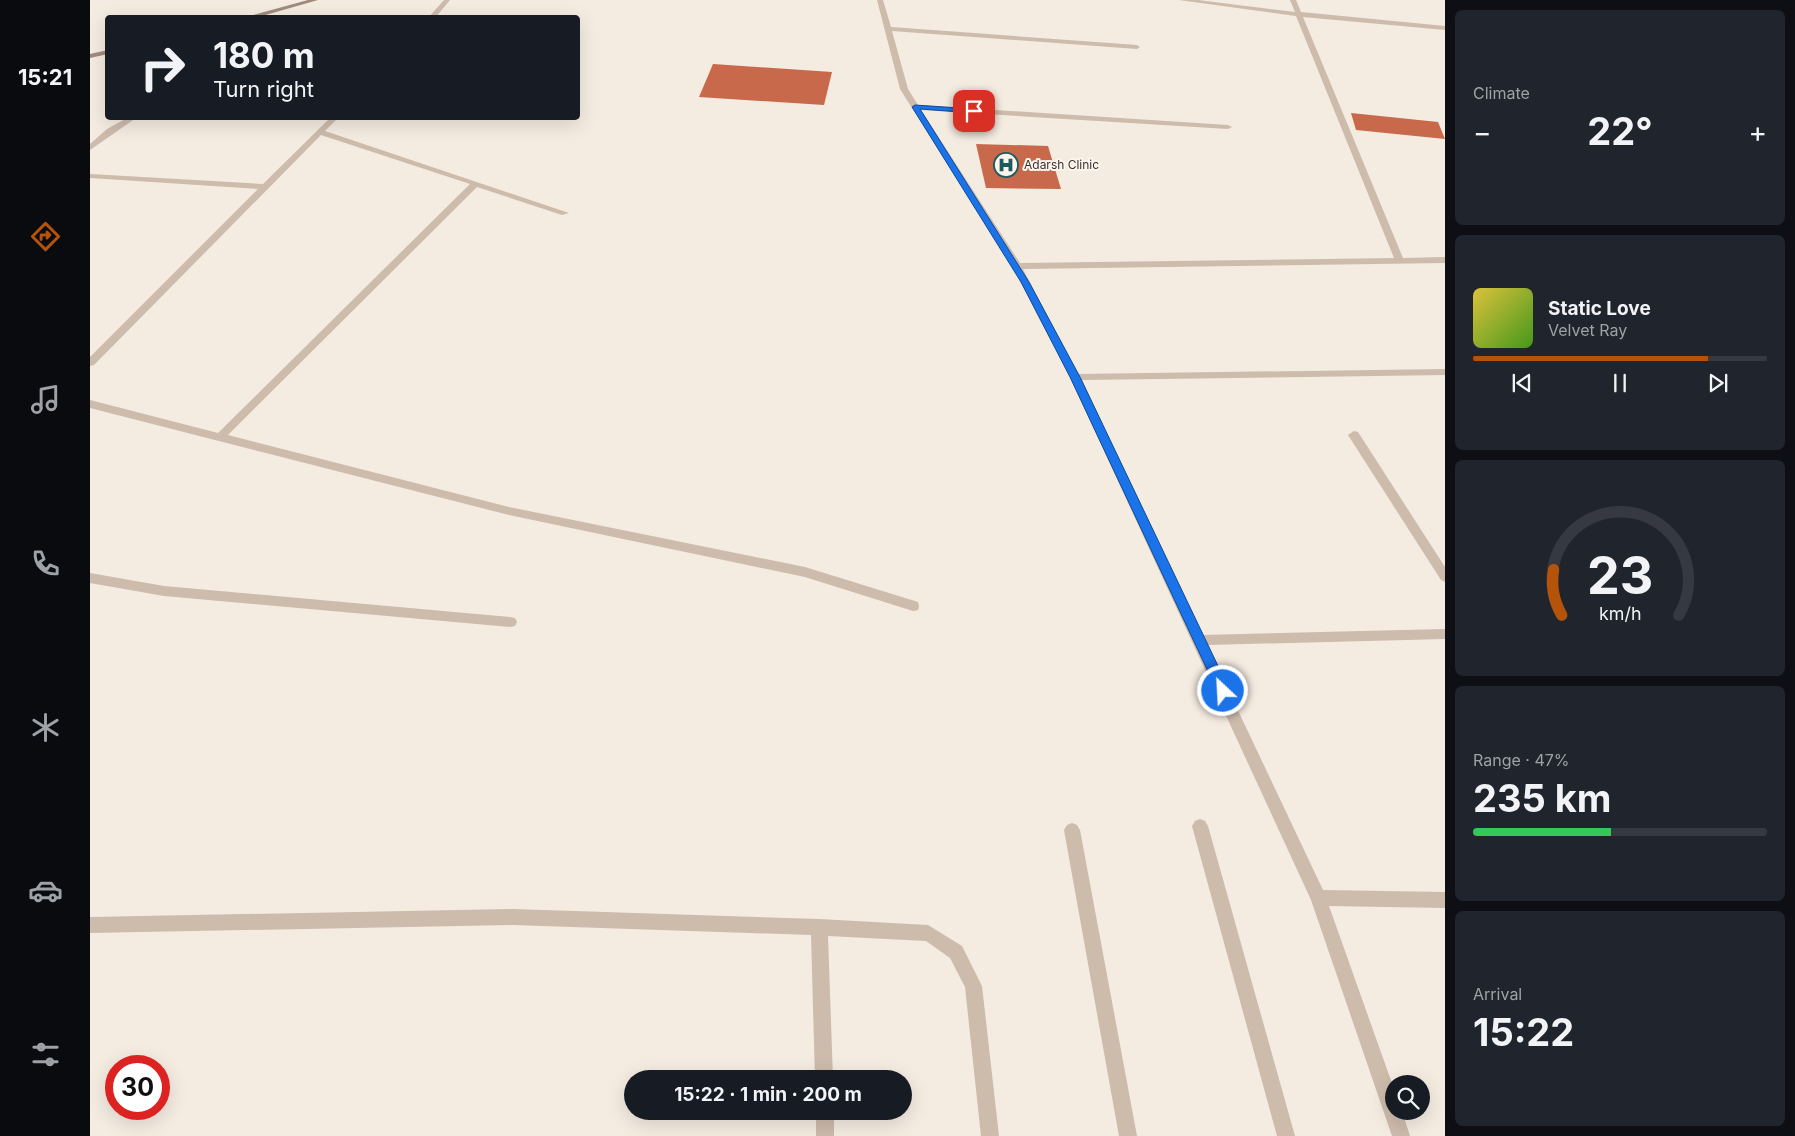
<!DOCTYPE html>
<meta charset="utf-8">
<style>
:root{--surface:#171b24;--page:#20242c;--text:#f1f3f6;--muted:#9ea1a6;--line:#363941;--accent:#b45309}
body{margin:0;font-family:Inter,sans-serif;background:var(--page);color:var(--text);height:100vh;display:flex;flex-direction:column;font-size:19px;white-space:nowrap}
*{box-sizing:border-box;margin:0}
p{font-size:16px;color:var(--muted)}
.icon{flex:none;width:28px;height:28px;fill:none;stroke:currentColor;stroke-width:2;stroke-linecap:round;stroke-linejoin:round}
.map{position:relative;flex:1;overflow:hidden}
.drawer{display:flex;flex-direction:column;gap:10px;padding:10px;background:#0d0f14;width:350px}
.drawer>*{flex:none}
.hud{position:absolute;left:15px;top:15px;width:475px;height:105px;border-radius:5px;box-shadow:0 5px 20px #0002;background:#171b24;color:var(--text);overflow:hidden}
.controls{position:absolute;left:1295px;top:1075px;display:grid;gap:10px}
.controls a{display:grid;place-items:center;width:45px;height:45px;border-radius:50%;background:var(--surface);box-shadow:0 5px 20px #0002;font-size:25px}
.speed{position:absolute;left:15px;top:1055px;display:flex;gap:10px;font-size:25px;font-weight:700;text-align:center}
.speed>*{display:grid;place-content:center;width:65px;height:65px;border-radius:50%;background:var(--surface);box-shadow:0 5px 20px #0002;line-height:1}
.speed .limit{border:8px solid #d22;background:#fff;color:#111}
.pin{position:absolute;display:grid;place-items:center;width:42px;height:42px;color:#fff;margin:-21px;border-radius:10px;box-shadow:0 2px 8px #0006}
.me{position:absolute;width:55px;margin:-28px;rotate:335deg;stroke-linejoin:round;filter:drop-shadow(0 0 4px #0008)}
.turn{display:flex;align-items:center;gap:18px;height:105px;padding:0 25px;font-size:22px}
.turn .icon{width:65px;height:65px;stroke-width:2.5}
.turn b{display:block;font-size:35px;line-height:42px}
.big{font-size:38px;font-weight:700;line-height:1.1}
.drawer .card{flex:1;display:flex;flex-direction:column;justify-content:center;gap:8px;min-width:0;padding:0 18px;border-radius:8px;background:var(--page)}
.drawer .dial{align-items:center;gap:0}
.dial svg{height:130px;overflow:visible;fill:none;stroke:var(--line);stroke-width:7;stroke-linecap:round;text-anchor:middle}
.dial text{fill:var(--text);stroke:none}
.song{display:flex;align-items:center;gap:15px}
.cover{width:60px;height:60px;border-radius:8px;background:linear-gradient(135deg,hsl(50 70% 55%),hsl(100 70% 35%))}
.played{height:5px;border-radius:2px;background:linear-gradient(90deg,var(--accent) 80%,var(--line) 80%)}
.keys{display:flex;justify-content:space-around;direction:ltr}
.heat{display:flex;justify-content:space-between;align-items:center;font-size:28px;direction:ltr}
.charge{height:8px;border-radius:4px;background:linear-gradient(90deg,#34c759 47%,var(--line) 0)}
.trip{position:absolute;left:534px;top:1070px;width:288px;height:50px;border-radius:25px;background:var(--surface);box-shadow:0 5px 20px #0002;font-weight:700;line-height:50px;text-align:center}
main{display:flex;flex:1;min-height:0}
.menu{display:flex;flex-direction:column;width:90px;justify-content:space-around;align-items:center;background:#090b0e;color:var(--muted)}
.menu .icon{width:35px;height:35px}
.menu .active{color:var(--accent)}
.menu b{font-size:22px;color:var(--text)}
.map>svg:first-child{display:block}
.building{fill:#c8694b}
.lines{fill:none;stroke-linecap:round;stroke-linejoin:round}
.street{fill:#cdbbac;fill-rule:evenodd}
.secondary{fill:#a18a7d;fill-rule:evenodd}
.route{fill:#1a73e8;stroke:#114b97}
.labels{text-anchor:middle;stroke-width:4;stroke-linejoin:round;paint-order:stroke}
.far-poi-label{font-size:12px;fill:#3b302b;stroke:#fbf5ee;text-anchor:start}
</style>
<main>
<nav class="menu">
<b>15:21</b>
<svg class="icon active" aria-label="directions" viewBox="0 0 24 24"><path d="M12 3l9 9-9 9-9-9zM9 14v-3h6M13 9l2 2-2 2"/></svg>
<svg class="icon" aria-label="music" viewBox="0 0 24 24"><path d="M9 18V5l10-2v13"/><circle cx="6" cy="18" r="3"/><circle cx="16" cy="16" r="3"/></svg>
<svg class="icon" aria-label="phone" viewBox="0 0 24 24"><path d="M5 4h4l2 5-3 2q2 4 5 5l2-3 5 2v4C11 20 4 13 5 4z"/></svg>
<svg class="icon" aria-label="climate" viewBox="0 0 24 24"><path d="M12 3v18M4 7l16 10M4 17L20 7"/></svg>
<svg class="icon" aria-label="car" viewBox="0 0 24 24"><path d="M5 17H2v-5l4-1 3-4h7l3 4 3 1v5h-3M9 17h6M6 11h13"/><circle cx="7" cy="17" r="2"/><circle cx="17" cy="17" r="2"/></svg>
<svg class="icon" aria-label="filters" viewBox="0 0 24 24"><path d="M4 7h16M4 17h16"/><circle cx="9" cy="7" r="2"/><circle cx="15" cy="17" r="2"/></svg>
</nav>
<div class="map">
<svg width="1355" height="1136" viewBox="0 0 1355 1136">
<rect width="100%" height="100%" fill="#f4ebe1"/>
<g class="building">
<path d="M623 64 742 72 734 105 609 97Z"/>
<path d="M1261 113 1348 122 1355 139 1266 130Z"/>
<path d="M886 144 958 146 971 189 896 188Z"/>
</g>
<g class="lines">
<g class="street">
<path d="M354 0H360L345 18H338Z"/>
<path d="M787 0H793L801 27 1047 45 1050 47 1047 49 802 31 818 89 828 105 1138 125 1142 127 1138 129 831 110 930 263 1304 258 1206 16 1089 0H1108L1205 12 1200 0H1206L1211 12 1355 26V30L1213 17 1313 258 1355 257V263L933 269 988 374 1355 369V375L992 380 1112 635 1355 629V639L1117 645 1233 890 1355 892V908L1239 906 1304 1089V1111H1312L1320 1136H1302L1221 900 980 377 922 266 810 89Z"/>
<path d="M37 118H46L0 150V144L17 129Z"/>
<path d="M240 118H248L235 131 479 213 472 215 387 187 138 435 419 507 715 567 828 602 829 606 828 610 823 611 715 577 419 515 0 408V400L128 433 380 184 231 135 4 365 0 366V357L168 189 0 178V174L173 184Z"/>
<path d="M1264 431 1268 432 1355 567V582L1351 580 1258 435Z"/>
<path d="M0 573 74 586 420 617 425 618 427 622 425 626 420 627 74 596 0 583Z"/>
<path d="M1110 819 1115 821 1118 826 1205 1136H1187L1102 826 1105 821Z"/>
<path d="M982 823 987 825 990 830 1047 1136H1029L974 830 977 825Z"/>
<path d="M423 909 729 919 838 925 872 946 892 986 909 1136H891L875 987 860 958 836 941 738 936 743 1079H725L721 935 423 925 0 933V917Z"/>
<rect x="726" y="1111" width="18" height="25"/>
</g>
<g class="secondary">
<path d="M218 0H228L165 18H152Z"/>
<path d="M18 50V54L0 58V54Z"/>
</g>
</g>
<path class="route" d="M825 105 884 109 887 111 884 113 830 109 939 282 990 377 1140 691 1138 695 1133 696 1129 695 980 377 931 282 822 107Z"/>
<defs>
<symbol id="hospital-ring" viewBox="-11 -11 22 22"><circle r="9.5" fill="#fbf5ee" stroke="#1f5a5e" stroke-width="1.5"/><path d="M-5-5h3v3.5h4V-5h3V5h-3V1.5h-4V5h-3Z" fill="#1f5a5e"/></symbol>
</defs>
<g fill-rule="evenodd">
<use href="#hospital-ring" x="902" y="151" width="28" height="28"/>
</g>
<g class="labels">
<g class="far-poi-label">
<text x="934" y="169">Adarsh Clinic</text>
</g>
</g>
</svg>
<div class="controls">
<a><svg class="icon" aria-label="search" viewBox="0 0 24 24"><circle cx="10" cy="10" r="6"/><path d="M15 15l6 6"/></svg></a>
</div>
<div class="speed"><div class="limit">30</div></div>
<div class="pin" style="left:884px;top:111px;background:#d93025"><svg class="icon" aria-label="arrive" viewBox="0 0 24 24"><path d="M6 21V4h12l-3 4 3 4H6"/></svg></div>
<svg class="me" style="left:1133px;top:691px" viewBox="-20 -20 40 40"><circle r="17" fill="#1a73e8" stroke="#fff" stroke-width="3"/><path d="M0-11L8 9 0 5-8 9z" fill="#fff"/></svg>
<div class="trip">15:22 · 1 min · 200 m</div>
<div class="hud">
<div class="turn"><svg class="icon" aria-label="right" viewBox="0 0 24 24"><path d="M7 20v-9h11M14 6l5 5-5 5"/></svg><div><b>180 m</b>Turn right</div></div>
</div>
</div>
<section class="drawer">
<div class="card"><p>Climate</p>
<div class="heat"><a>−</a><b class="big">22°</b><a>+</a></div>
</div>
<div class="card">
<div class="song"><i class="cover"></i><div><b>Static Love</b><p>Velvet Ray</p></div></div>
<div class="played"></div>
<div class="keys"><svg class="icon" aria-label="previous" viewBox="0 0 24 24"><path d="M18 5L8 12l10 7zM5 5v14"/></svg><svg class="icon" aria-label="pause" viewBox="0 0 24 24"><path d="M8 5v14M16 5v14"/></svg><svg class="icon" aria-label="next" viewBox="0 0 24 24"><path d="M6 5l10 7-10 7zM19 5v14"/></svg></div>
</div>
<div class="card dial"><svg viewBox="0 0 100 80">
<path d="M14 69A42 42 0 1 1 86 69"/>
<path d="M14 69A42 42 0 0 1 9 41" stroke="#b45309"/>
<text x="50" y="56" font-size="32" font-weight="700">23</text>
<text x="50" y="72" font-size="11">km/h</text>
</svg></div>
<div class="card"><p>Range · 47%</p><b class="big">235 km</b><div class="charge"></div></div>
<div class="card"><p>Arrival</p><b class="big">15:22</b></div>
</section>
</main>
